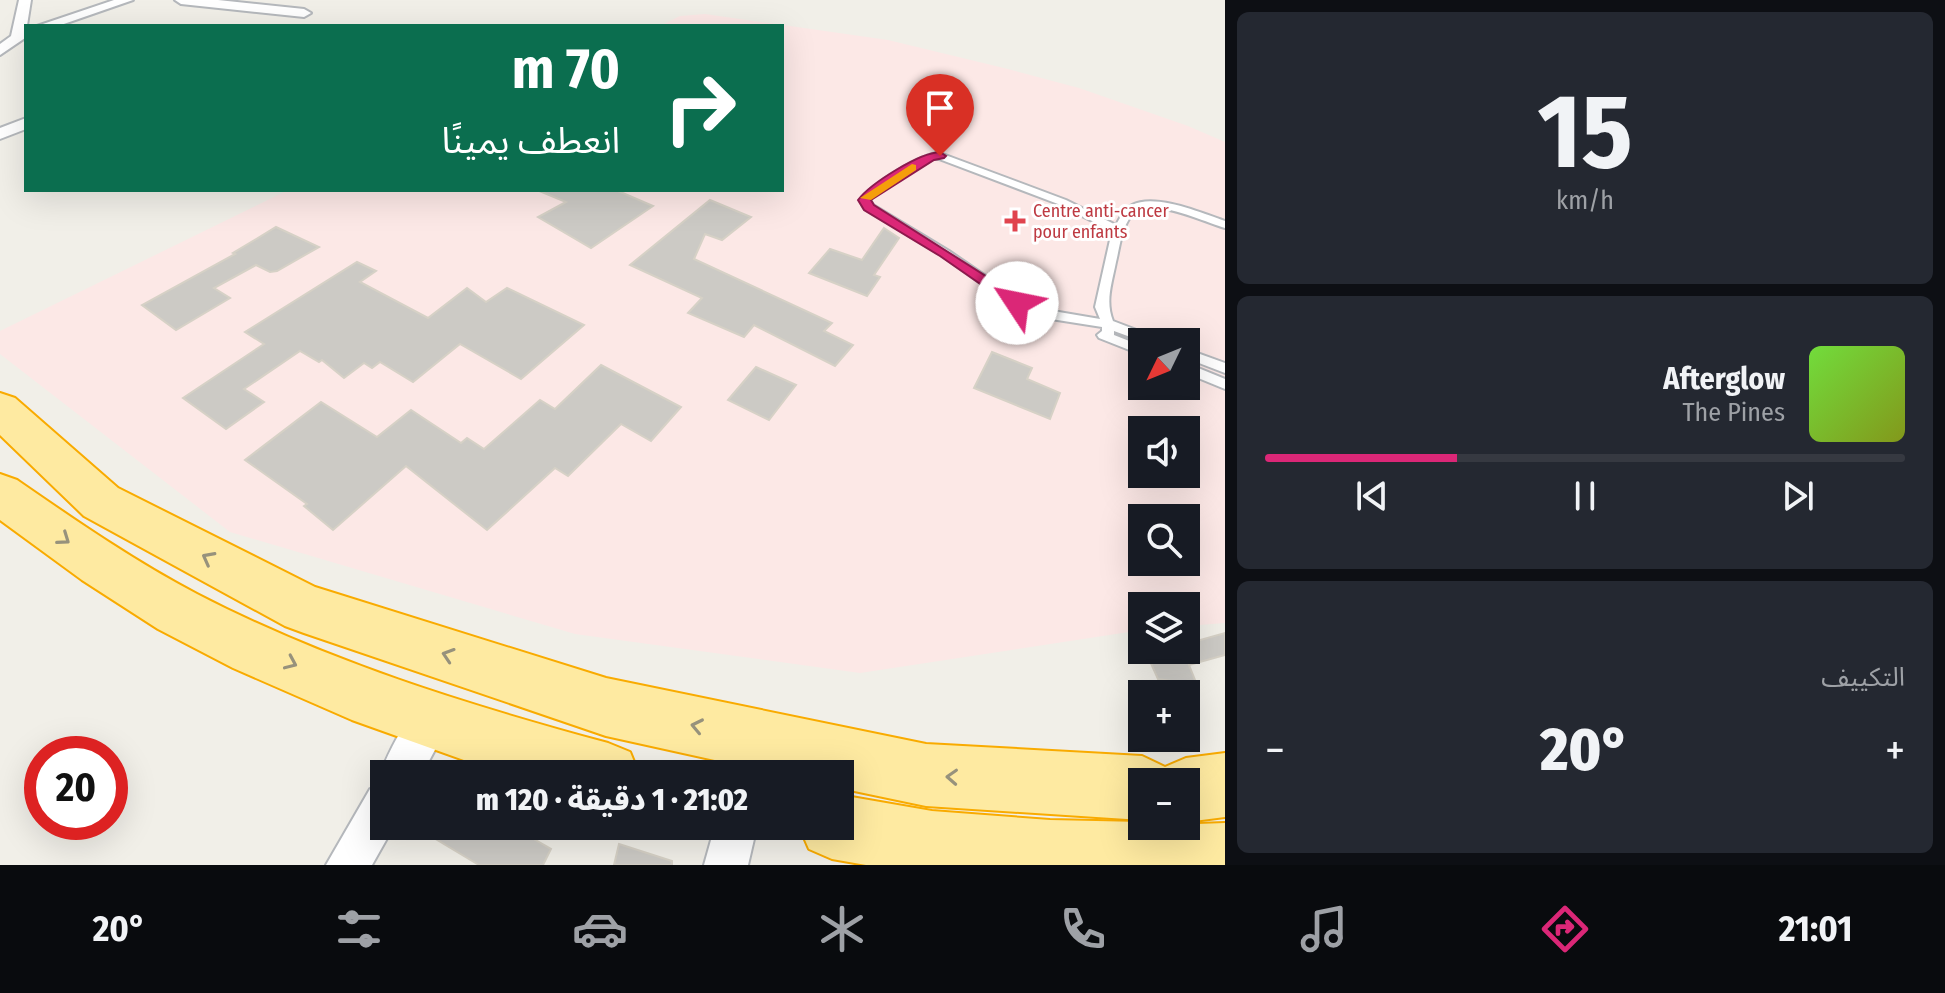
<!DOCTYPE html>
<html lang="ar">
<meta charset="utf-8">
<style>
:root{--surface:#171b24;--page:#242831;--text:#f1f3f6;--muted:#9ea1a6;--line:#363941;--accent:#db2777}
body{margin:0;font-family:"Fira Sans Condensed","Noto Sans Arabic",sans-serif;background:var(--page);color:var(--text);direction:rtl;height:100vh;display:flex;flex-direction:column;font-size:30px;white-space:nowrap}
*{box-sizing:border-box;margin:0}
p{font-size:26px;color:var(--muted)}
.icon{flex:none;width:44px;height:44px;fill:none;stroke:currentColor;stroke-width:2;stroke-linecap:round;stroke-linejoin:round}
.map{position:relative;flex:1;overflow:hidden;direction:ltr}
.sheet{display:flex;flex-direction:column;gap:12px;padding:12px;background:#0d0f14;width:720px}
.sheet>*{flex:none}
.hud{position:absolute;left:24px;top:24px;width:760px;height:168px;border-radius:0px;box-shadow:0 8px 32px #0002;direction:rtl;background:#0b6e4f;color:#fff;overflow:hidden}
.needle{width:52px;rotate:227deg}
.controls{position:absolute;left:1128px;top:328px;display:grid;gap:16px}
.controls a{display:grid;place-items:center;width:72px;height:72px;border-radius:0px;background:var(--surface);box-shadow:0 8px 32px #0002;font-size:40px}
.speed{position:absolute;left:24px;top:736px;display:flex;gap:16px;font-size:40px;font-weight:700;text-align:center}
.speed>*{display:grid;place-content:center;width:104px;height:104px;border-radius:50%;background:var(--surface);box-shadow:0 8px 32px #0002;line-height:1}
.speed .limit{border:12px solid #d22;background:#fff;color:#111}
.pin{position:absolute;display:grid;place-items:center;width:68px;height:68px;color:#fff;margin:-82px -34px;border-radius:50% 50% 50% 0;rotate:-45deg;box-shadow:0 0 8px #0007}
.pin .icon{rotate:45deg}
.me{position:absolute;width:88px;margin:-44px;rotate:304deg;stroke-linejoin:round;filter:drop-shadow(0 0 6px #0008)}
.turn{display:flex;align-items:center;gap:28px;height:168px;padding:0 32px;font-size:36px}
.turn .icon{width:104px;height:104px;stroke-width:2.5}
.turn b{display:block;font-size:56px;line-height:68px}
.big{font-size:60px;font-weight:800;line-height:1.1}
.sheet .card{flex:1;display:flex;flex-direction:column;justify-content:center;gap:12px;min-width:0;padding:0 28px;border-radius:12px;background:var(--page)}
.sheet .dial{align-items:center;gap:0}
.dial b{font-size:104px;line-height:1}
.song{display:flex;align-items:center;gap:24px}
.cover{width:96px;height:96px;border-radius:12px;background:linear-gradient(135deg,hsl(100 70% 55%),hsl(70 70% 35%))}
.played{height:8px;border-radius:4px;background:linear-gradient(90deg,var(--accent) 30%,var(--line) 30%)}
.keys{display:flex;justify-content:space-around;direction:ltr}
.heat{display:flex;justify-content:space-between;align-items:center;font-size:44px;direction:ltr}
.trip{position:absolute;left:370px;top:760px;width:484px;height:80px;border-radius:0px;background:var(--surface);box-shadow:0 8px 32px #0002;font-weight:800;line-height:80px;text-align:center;direction:rtl}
.menu{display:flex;height:128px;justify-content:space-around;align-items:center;background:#090b0e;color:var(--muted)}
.menu .icon{width:56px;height:56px}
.menu .selected{color:var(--accent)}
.menu b{font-size:36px;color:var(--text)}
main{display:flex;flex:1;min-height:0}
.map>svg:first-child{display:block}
.medical{fill:#fce8e6;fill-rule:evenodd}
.building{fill:#cccac5;stroke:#d6d1c6;stroke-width:2}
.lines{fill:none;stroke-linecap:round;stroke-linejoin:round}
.service-casing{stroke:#b5b8bc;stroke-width:4}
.minor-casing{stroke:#b5b8bc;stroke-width:4}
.trunk-casing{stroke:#f9ab00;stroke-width:4}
.service{fill:#fff;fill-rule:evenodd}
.minor{fill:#fff;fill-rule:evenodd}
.trunk{fill:#feeaa1;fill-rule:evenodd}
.oneway{stroke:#97927c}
.route{fill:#db2777;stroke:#8e194d;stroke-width:2}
.slow{fill:#f59e0b}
.health-dot{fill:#e0444e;stroke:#fff;stroke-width:3}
.labels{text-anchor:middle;stroke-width:6;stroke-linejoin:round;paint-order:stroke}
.far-health-label{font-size:18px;fill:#be3a42;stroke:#fff;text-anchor:start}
</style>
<main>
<section class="sheet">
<div class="card dial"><b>15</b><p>km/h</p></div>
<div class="card">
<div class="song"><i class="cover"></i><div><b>Afterglow</b><p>The Pines</p></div></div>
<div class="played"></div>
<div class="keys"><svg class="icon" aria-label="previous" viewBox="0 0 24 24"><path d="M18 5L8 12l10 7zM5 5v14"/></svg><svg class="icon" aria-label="pause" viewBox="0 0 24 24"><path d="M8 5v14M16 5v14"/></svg><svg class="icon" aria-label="next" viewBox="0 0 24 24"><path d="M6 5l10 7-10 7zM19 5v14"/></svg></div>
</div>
<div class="card"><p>التكييف</p>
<div class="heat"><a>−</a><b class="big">20°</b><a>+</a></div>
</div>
</section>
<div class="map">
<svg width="1225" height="865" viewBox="0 0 1225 865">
<rect width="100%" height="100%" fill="#f1efe8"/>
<path class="medical" d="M705 14 888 40 1008 69 1079 88 1188 126 1225 142V623L1186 626V606H1142V630L860 673 575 634 230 532 0 354V331L288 190H782V26H660L680 16ZM1142 342H1186V386H1142ZM1142 430H1186V474H1142ZM1142 518H1186V562H1142Z"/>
<g class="building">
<path d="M537 190H616L653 206 591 248 538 217 566 202Z"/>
<path d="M710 200 751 217 722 240 705 234 694 259 832 323 824 331 853 345 835 366 754 325 744 337 688 313 702 298 630 265Z"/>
<path d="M276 227 319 247 277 271 270 272 256 265 214 288 230 298 176 330 142 305 235 254 233 253Z"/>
<path d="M884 228 899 238 874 275 880 277 867 296 809 273 830 249 862 260Z"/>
<path d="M357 262 376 271 360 282 428 318 467 288 486 302 507 288 584 325 521 379 460 344 413 382 380 362 372 368 364 363 344 378 322 360 319 362 300 351 244 389 264 402 226 429 183 398 264 344 245 332Z"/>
<path d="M992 352 1032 368 1027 379 1060 393 1050 419 974 388Z"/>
<path d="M601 365 681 407 651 441 621 424 568 476 555 468 487 530 406 466 333 530 304 506 307 504 245 460 321 402 377 437 411 410 461 443 467 438 484 449 540 400 555 409Z"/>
<path d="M756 367 796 385 769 420 728 400Z"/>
<path d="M1225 633V655L1189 665 1197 685 1158 679 1145 650H1183L1186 657V644Z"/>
<path d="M414 826H511L551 849 543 865H479Z"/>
<path d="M619 844 672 861V865H614Z"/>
</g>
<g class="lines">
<defs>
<g id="service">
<path d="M940 153 1066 200 1116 225C1120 218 1124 209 1132 205 1155 193 1202 213 1225 221V228C1204 222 1149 195 1132 215 1121 228 1120 246 1116 262 1112 283 1105 301 1113 321L1160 339 1162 342H1144L1114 331V335L1142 346V355L1099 338 1097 335 1102 331V327L1051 319 1013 306 941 255 865 209 860 200C872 184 921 153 940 153ZM933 159H939L1058 204 1112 231 1095 307 1100 319 1053 311 1021 300 949 251 873 205 870 200 874 195Z"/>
<path d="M1186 349 1225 363V373L1186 358Z"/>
<path d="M1186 363 1225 379V389L1186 373Z"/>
</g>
<g id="minor">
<path d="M19 0H31L25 38 0 55V44L11 36Z"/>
<path d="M114 0H133L58 26H37Z"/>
<path d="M175 0H218L304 9 311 13 304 17 181 4Z"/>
<path d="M26 118V129L0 139V128Z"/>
<path d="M432 701 445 707 451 720 422 774H384V826H394L372 865H326L370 789 384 783 380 774C390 750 407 711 432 701Z"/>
<path d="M715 826H757L748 865H704Z"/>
</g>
<g id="trunk">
<path d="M0 393 15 398 118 488 315 587 606 678 926 744 1142 756 1165 767 1186 758 1225 753V817L1186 822V782H1142V820L926 806 840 788V774H778L606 736 304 633 285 626 84 516 0 435Z"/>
<path d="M0 474 17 480C75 520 134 561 197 594 326 661 467 705 608 743L630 752 639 774H503L352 720 233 668 158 629 82 580 0 520Z"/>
<path d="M840 795 932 811 1050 820 1142 822V826L1225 823V865H866L832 859 809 849 799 826H840Z"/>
</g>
</defs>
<use href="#service" class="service-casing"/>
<use href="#minor" class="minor-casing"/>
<use href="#trunk" class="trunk-casing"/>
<use href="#service" class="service"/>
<use href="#minor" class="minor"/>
<use href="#trunk" class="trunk"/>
</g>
<defs><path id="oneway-chevron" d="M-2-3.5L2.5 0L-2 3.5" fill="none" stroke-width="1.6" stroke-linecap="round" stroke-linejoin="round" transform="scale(2)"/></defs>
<g class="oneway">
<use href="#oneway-chevron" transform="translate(64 539) rotate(35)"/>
<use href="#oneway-chevron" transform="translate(208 558) rotate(-152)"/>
<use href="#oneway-chevron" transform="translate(448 655) rotate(-162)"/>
<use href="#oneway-chevron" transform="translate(291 663) rotate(24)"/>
<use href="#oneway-chevron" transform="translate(697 726) rotate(-168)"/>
<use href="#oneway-chevron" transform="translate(952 777) rotate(-177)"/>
</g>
<path class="route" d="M940 152 946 156 944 158 934 160 871 200 874 205 1022 299V306H1012L940 256 864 210 858 200C871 183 919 153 940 152Z"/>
<path class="slow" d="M912 164 916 165V170L871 200 860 198Z"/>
<path class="health-dot" d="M1011 209h8v8h8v8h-8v8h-8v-8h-8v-8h8z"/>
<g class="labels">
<g class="far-health-label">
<text x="1033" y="217">Centre anti-cancer<tspan x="1033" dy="21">pour enfants</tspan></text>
</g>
</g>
</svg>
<div class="controls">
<a><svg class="needle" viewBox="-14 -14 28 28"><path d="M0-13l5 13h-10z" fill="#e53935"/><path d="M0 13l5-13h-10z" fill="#9ea1a6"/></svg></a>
<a><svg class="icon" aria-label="sound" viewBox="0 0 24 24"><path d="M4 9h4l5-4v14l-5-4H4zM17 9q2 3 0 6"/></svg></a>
<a><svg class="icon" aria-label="search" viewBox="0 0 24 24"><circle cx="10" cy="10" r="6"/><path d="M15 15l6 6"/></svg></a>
<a><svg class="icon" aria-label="layers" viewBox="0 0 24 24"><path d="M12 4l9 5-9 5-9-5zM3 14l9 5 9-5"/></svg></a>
<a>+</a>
<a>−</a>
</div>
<div class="speed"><div class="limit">20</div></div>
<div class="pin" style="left:940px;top:156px;background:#d93025"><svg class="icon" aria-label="arrive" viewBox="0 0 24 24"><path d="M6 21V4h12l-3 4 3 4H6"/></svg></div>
<svg class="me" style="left:1017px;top:303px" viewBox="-20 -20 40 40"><circle r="19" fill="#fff"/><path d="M0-13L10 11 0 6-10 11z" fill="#db2777"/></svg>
<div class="trip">21:02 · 1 دقيقة · 120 m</div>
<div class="hud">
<div class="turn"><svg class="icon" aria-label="right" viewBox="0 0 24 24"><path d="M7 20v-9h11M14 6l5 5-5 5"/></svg><div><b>70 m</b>انعطف يمينًا</div></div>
</div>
</div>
</main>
<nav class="menu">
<b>21:01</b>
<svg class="icon selected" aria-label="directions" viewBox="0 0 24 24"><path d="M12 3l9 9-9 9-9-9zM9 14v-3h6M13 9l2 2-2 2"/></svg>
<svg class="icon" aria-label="music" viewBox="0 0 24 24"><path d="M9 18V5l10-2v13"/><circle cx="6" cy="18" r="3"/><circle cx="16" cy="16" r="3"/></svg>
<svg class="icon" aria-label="phone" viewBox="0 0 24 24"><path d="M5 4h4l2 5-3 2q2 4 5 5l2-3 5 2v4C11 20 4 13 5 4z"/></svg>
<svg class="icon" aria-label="climate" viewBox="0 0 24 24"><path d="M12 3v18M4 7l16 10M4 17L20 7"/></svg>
<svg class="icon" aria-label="car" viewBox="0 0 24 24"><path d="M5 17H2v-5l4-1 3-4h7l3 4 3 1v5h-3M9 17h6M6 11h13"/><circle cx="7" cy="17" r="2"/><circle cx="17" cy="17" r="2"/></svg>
<svg class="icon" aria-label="filters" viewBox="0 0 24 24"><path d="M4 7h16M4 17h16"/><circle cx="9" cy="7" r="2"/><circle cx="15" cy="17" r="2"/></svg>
<b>20°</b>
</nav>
